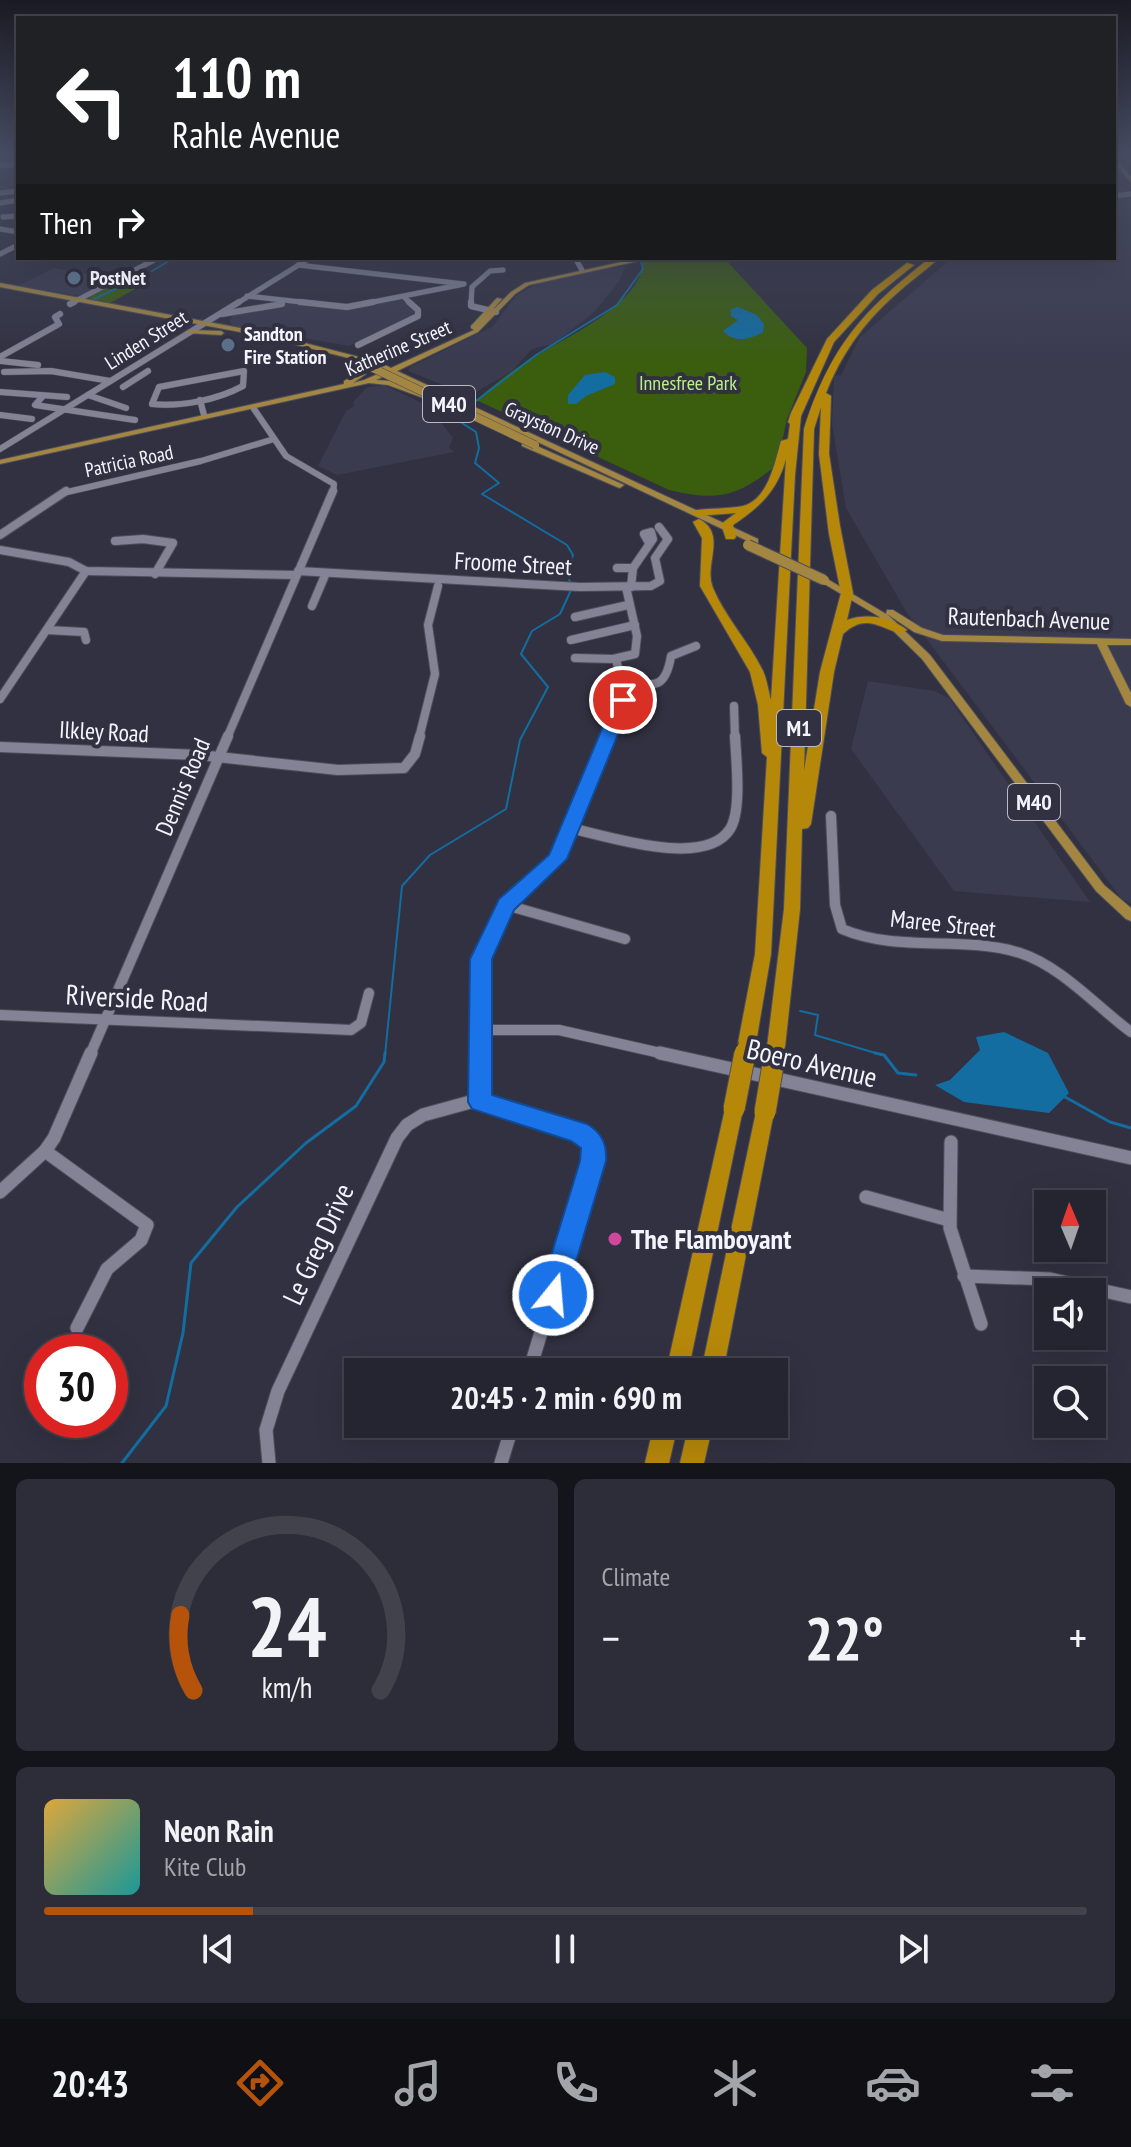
<!DOCTYPE html>
<meta charset="utf-8">
<style>
:root{--surface:#252531;--page:#2d2d39;--text:#f1f3f6;--muted:#a3a5ab;--line:#42424d;--accent:#b45309}
body{margin:0;font-family:"PT Sans Narrow",sans-serif;background:var(--page);color:var(--text);height:100vh;display:flex;flex-direction:column;font-size:30px;white-space:nowrap}
*{box-sizing:border-box;margin:0}
p{font-size:26px;color:var(--muted)}
.icon{flex:none;width:44px;height:44px;fill:none;stroke:currentColor;stroke-width:2;stroke-linecap:round;stroke-linejoin:round}
.map{position:relative;height:1463px;overflow:hidden}
.drawer{display:flex;flex-direction:column;gap:16px;padding:16px;background:#14141b;flex:1}
.drawer>*{flex:none}
.hud{position:absolute;left:16px;top:16px;width:1100px;height:244px;border-radius:0px;box-shadow:0 8px 32px #0002,0 0 0 2px var(--line);background:#202124;color:#fff;overflow:hidden}
.needle{width:52px;rotate:358deg}
.buttons{position:absolute;left:1034px;top:1190px;display:grid;gap:16px}
.buttons a{display:grid;place-items:center;width:72px;height:72px;border-radius:0px;background:var(--surface);box-shadow:0 8px 32px #0002,0 0 0 2px var(--line);font-size:40px}
.speed{position:absolute;left:24px;top:1334px;display:flex;gap:16px;font-size:40px;font-weight:700;text-align:center}
.speed>*{display:grid;place-content:center;width:104px;height:104px;border-radius:50%;background:var(--surface);box-shadow:0 8px 32px #0002,0 0 0 2px var(--line);line-height:1}
.speed .limit{border:12px solid #d22;background:#fff;color:#111}
.pin{position:absolute;display:grid;place-items:center;width:68px;height:68px;color:#fff;margin:-34px;border:4px solid #fff;border-radius:50%;box-shadow:0 2px 8px #0007}
.me{position:absolute;width:88px;margin:-44px;rotate:17deg;stroke-linejoin:round;filter:drop-shadow(0 0 6px #0008)}
.turn{display:flex;align-items:center;gap:28px;height:168px;padding:0 24px;font-size:36px}
.turn .icon{width:104px;height:104px;stroke-width:2.5}
.turn b{display:block;font-size:56px;line-height:68px}
.then{display:flex;align-items:center;height:76px;padding:0 24px;background:#0003;gap:16px;font-size:30px}
.big{font-size:60px;font-weight:700;line-height:1.1}
.drawer .card{flex:1;display:flex;flex-direction:column;justify-content:center;gap:12px;min-width:0;padding:0 28px;border-radius:12px;background:var(--page)}
.drawer .dial{align-items:center;gap:0}
.dial svg{height:208px;overflow:visible;fill:none;stroke:var(--line);stroke-width:7;stroke-linecap:round;text-anchor:middle}
.dial text{fill:var(--text);stroke:none}
.song{display:flex;align-items:center;gap:24px}
.cover{width:96px;height:96px;border-radius:12px;background:linear-gradient(135deg,hsl(40 70% 55%),hsl(180 70% 35%))}
.played{height:8px;border-radius:4px;background:linear-gradient(90deg,var(--accent) 20%,var(--line) 20%)}
.keys{display:flex;justify-content:space-around;direction:ltr}
.heat{display:flex;justify-content:space-between;align-items:center;font-size:44px;direction:ltr}
.drawer .tiles{flex:1;display:grid;gap:16px;grid-template-columns:1fr 1fr}
.card:last-child{grid-column:span 2}
.trip{position:absolute;left:344px;top:1358px;width:444px;height:80px;border-radius:0px;background:var(--surface);box-shadow:0 8px 32px #0002,0 0 0 2px var(--line);font-weight:700;line-height:80px;text-align:center}
.dock{display:flex;height:128px;justify-content:space-around;align-items:center;background:#0f0f14;color:var(--muted)}
.dock .icon{width:56px;height:56px}
.dock .current{color:var(--accent)}
.dock b{font-size:36px;color:var(--text)}
.map>svg:first-child{display:block}
.built{fill:#3b3b50}
.green{fill:#3a5e0e}
.water{fill:#136da1}
.lines{fill:none;stroke-linecap:round;stroke-linejoin:round}
.stream-far1{stroke:#136da1;stroke-width:2}
.stream{stroke:#136da1;stroke-width:3}
.minor-far4-casing{stroke:#4e4e5b;stroke-width:6}
.minor-far3-casing{stroke:#4e4e5b;stroke-width:7}
.minor-far2-casing{stroke:#4e4e5b;stroke-width:10}
.minor-far1-casing{stroke:#4e4e5b;stroke-width:12}
.minor-casing{stroke:#4e4e5b;stroke-width:15}
.major-casing{stroke:#4e4e5b;stroke-width:2}
.highway-casing{stroke:#4e4e5b;stroke-width:2}
.minor-far4{stroke:#838395;stroke-width:5}
.minor-far3{stroke:#838395;stroke-width:6}
.minor-far2{stroke:#838395;stroke-width:8}
.minor-far1{stroke:#838395;stroke-width:10}
.minor{stroke:#838395;stroke-width:13}
.major{fill:#a28642;fill-rule:evenodd}
.highway{fill:#b6880a;fill-rule:evenodd}
.major-bridge-far1-casing{stroke:#4e4e5b;stroke-width:9;stroke-linecap:butt}
.major-bridge-casing{stroke:#4e4e5b;stroke-width:12;stroke-linecap:butt}
.highway-bridge-far1-casing{stroke:#4e4e5b;stroke-width:18;stroke-linecap:butt}
.highway-bridge-casing{stroke:#4e4e5b;stroke-width:23;stroke-linecap:butt}
.major-bridge-far1{stroke:#a28642;stroke-width:8}
.major-bridge{stroke:#a28642;stroke-width:10}
.highway-bridge-far1{stroke:#b6880a;stroke-width:16}
.highway-bridge{stroke:#b6880a;stroke-width:21}
.route{fill:#1a73e8;stroke:#114b97;stroke-width:2}
.service-dot{fill:#5c6f8a;stroke:#313141;stroke-width:3}
.hotel-dot{fill:#d1479c;stroke:#313141;stroke-width:3}
.labels{text-anchor:middle;stroke-width:8;stroke-linejoin:round;paint-order:stroke}
.far-poi-label{font-size:20px;font-weight:bold;fill:#f4f4fe;stroke:#313141;text-anchor:start}
.far-street-label{font-size:20px;fill:#f4f4fe;stroke:#313141}
.far-park-label{font-size:20px;fill:#b9ef88;stroke:#313141}
.shield{fill:#313141;stroke:#babac5;stroke-width:2}
.shield-label{font-size:22px;font-weight:bold;fill:#f4f4fe}
.street-label{font-size:24px;fill:#f4f4fe;stroke:#313141}
.near-street-label{font-size:28px;fill:#f4f4fe;stroke:#313141}
.near-poi-label{font-size:28px;font-weight:bold;fill:#f4f4fe;stroke:#313141;text-anchor:start}
</style>
<div class="map">
<svg width="1131" height="1463" viewBox="0 0 1131 1463">
<rect width="100%" height="100%" fill="#313141"/>
<g class="built">
<path d="M1114 180 1131 196V904L1121 898 907 613 846 508 832 424 834 376 841 375 860 337 952 258H1114Z"/>
<path d="M625 266 620 280 594 312 554 344 532 349 512 371 470 396 408 371 410 367 492 327 516 296 534 285 557 278Z"/>
<path d="M54 268 115 279 81 296 18 286Z"/>
<path d="M401 299 415 311 413 317 349 346 233 326 230 322 233 313 293 303 351 308Z"/>
<path d="M384 385 447 415 442 424 453 438 449 447 454 452 337 475 318 466 346 411 354 406 353 402 367 387Z"/>
<path d="M868 681 934 691 949 698 1090 902 954 891 851 749Z"/>
</g>
<g class="green">
<path d="M653 258H724L807 348 806 372 787 419 777 465C738 496 719 502 669 490L476 400C495 384 516 367 537 355 567 337 642 303 643 262Z"/>
<path d="M122 279 146 283 110 303 90 299 89 297Z"/>
</g>
<g class="water">
<path d="M738 307 757 315 764 324 763 332C750 340 734 343 723 331L738 320 731 316V309Z"/>
<path d="M605 372 615 377V384L586 396 576 404H568V395L585 375Z"/>
<path d="M1004 1032 1048 1053 1069 1093 1049 1113 964 1102 935 1085 950 1080 980 1050 976 1037Z"/>
</g>
<g class="lines">
<g class="stream-far1">
<path d="M152 271 174 258"/>
<path d="M94 299 135 280"/>
<path d="M476 401 536 355 617 305 643 269 640 258"/>
<path d="M445 412 476 432 479 448 475 463 499 483 482 494 567 545 573 555 567 573 570 582"/>
<path d="M800 1011 818 1015 815 1035 882 1055"/>
<path d="M385 1055 402 886 430 855 506 809 520 740 548 687 521 654 532 631 560 614 572 588"/>
</g>
<g class="stream">
<path d="M875 1053 884 1055 898 1073 916 1075"/>
<path d="M1065 1097 1110 1122 1131 1128"/>
<path d="M122 1463 166 1406 183 1333 191 1263 237 1207 306 1143 356 1106 384 1062 385 1053"/>
</g>
<defs>
<g id="minor-far4">
<path d="M0 166 18 164"/>
<path d="M0 193 18 191"/>
<path d="M1114 196 1131 194"/>
<path d="M0 203 18 200"/>
<path d="M3 217 18 216"/>
<path d="M0 229 18 232"/>
<path d="M0 254 18 245"/>
<path d="M575 258 582 270"/>
<path d="M298 265 464 284 363 304"/>
<path d="M247 296 319 304"/>
<path d="M404 297 411 304"/>
<path d="M70 304 158 258"/>
<path d="M236 304 310 258"/>
<path d="M471 304 472 287 490 271 503 270"/>
</g>
<g id="minor-far3">
<path d="M300 302 347 307 373 302"/>
<path d="M471 302V306L496 312"/>
<path d="M70 304 74 302"/>
<path d="M222 314 282 304"/>
<path d="M358 345 418 316V310L409 302"/>
<path d="M0 357 59 324 55 317 60 314"/>
<path d="M1 361 38 365"/>
<path d="M244 371 243 386C217 400 181 407 152 404L159 387Z"/>
<path d="M4 372 51 371 110 381"/>
<path d="M123 387 148 371"/>
<path d="M0 392 67 397"/>
<path d="M88 395 126 408"/>
<path d="M43 396 35 405 135 420"/>
<path d="M200 400 204 415"/>
<path d="M254 409 286 456 334 484 333 493"/>
<path d="M0 415 32 419"/>
<path d="M0 449 239 302"/>
<path d="M63 493 201 461 274 439"/>
</g>
<g id="minor-far2">
<path d="M0 535 66 491"/>
<path d="M115 541 143 539 173 543 155 574"/>
<path d="M0 550 69 562 86 571 296 575"/>
<path d="M617 568H633"/>
<path d="M298 571 580 587 651 586 660 581 655 558 668 539 659 527"/>
<path d="M631 587 633 568 653 539 651 532 644 534 649 543"/>
<path d="M312 606 326 573"/>
<path d="M575 617 628 605"/>
<path d="M47 630 84 632 86 640"/>
<path d="M571 640 635 625"/>
<path d="M575 658 613 659 635 654 637 636 626 587"/>
<path d="M620 680C651 685 665 693 671 656L696 646"/>
<path d="M0 699 86 571"/>
<path d="M734 706 735 738"/>
<path d="M227 738 333 491"/>
<path d="M419 738 435 674 428 625 438 586"/>
<path d="M608 738 624 694 616 659"/>
</g>
<g id="minor-far1">
<path d="M0 747 199 755 338 770 404 768 415 754 420 736"/>
<path d="M831 816 835 905 842 929C898 953 962 935 1020 953 1061 966 1097 1007 1131 1032"/>
<path d="M570 828C607 836 705 869 730 829 742 811 736 758 735 736"/>
<path d="M506 905 625 939"/>
<path d="M0 1015 351 1030 361 1023 369 993"/>
<path d="M481 1030H559L669 1055"/>
<path d="M90 1055 228 736"/>
<path d="M480 1055 479 972 485 942 506 905 557 859 609 736"/>
</g>
<g id="minor">
<path d="M480 1053V1102"/>
<path d="M660 1053 1131 1158"/>
<path d="M951 1142 950 1228 981 1324"/>
<path d="M45 1151 147 1225 141 1240 107 1269 77 1328"/>
<path d="M0 1192 45 1151 54 1138 91 1053"/>
<path d="M866 1197 949 1220"/>
<path d="M964 1276 1050 1279 1131 1297"/>
<path d="M269 1463 266 1430 278 1391 397 1138 407 1125 423 1115 474 1101 578 1132 594 1147 593 1161 529 1372"/>
<path d="M501 1463 513 1424"/>
</g>
<g id="major">
<path d="M1114 157 1131 177V182L1114 162Z"/>
<path d="M640 258H652L529 285 515 294 478 332 397 371 758 539V543H752L391 373 376 380 392 381 433 398 429 400 388 385 369 383 0 464V460L344 384V381L358 373 355 366 359 364 363 366 366 374 353 383 364 380 385 371 368 363 262 336 0 287V283L262 332 359 357 365 355 391 368 474 330 471 328V326L497 298 502 299 489 314 511 292 525 283Z"/>
<path d="M189 330 221 331 224 333 221 335 187 333 186 332Z"/>
<path d="M522 442H528L624 485 620 488 617 487 522 446Z"/>
<path d="M824 577 886 614 887 610H893L922 628 943 635 1131 639V645H1107L1131 693V707L1126 704 1097 644 942 641 914 632 887 614 930 655 1104 885 1131 908V921L1126 919 1096 891 922 659 878 616 821 582 819 580 821 578Z"/>
</g>
<g id="highway">
<path d="M930 258H939C925 271 909 282 895 295 863 323 841 355 826 393L831 396 829 454 840 526 853 593 847 620C867 613 890 617 907 630L901 634C877 626 865 614 843 634L834 672 811 824 808 828 802 829 800 909 785 1047 782 1052 776 1055 770 1052 767 1047 784 909 804 429C830 347 863 310 930 258ZM821 407 819 454 829 534 841 593 820 672 804 771 814 429Z"/>
<path d="M907 263 914 265 878 294 834 342 801 416 795 475 771 954 756 1043 753 1048 747 1050 741 1048 738 1043 755 954 767 757 762 753 758 705 750 672 700 586 702 538 693 522 699 519C728 534 703 565 713 588 725 617 748 641 762 669 767 678 768 690 771 700L786 459C777 491 760 507 733 525L736 537 734 539H726L721 524 736 513 697 516 691 513 697 510C712 508 728 509 743 506 768 500 775 462 781 441L788 439 790 424 788 422 791 413 827 339 872 290Z"/>
<path d="M734 1101 741 1103 743 1109 688 1372H666L725 1109 727 1103Z"/>
<path d="M765 1104 772 1106 774 1112 723 1372H701L756 1112 758 1106Z"/>
<path d="M654 1424H678L669 1463H645Z"/>
<path d="M689 1424H713L704 1463H680Z"/>
</g>
</defs>
<use href="#minor-far4" class="minor-far4-casing"/>
<use href="#minor-far3" class="minor-far3-casing"/>
<use href="#minor-far2" class="minor-far2-casing"/>
<use href="#minor-far1" class="minor-far1-casing"/>
<use href="#minor" class="minor-casing"/>
<use href="#major" class="major-casing"/>
<use href="#highway" class="highway-casing"/>
<use href="#minor-far4" class="minor-far4"/>
<use href="#minor-far3" class="minor-far3"/>
<use href="#minor-far2" class="minor-far2"/>
<use href="#minor-far1" class="minor-far1"/>
<use href="#minor" class="minor"/>
<use href="#major" class="major"/>
<use href="#highway" class="highway"/>
<defs>
<path id="major-bridge-far1" d="M362 363 535 445"/>
<path id="major-bridge" d="M748 545 824 580"/>
<g id="highway-bridge-far1">
<path d="M745 1055 747 1043"/>
<path d="M775 1055 776 1047"/>
</g>
<g id="highway-bridge">
<path d="M734 1109 745 1053"/>
<path d="M765 1112 775 1053"/>
</g>
</defs>
<use href="#major-bridge-far1" class="major-bridge-far1-casing"/>
<use href="#major-bridge" class="major-bridge-casing"/>
<use href="#highway-bridge-far1" class="highway-bridge-far1-casing"/>
<use href="#highway-bridge" class="highway-bridge-casing"/>
<use href="#major-bridge-far1" class="major-bridge-far1"/>
<use href="#major-bridge" class="major-bridge"/>
<use href="#highway-bridge-far1" class="highway-bridge-far1"/>
<use href="#highway-bridge" class="highway-bridge"/>
</g>
<linearGradient id="sky" x2="0" y2="1"><stop stop-color="#1b1b24"/><stop offset="0.43" stop-color="#484e65"/><stop offset="1" stop-color="#484e65" stop-opacity="0"/></linearGradient>
<rect width="1131" height="361" fill="url(#sky)"/>
<path class="route" d="M623 694 632 700 567 859 514 910 492 959V1095L587 1124C602 1133 607 1144 606 1161L566 1295 562 1304 553 1308 543 1304 539 1295 580 1161 581 1148 571 1141 472 1109 468 1102 470 959 499 899 549 855 614 700Z"/>
<g class="service-dot">
<circle cx="74" cy="278" r="8"/>
<circle cx="228" cy="345" r="8"/>
</g>
<circle class="hotel-dot" cx="615" cy="1239" r="8"/>
<g class="labels">
<g class="far-poi-label">
<text x="90" y="285">PostNet</text>
<text x="244" y="341">Sandton<tspan x="244" dy="23">Fire Station</tspan></text>
</g>
<g class="far-street-label">
<text transform="translate(146 340) rotate(-32)" y="7">Linden Street</text>
<text transform="translate(398 348) rotate(-23)" y="7">Katherine Street</text>
<text transform="translate(552 428) rotate(24)" y="7">Grayston Drive</text>
<text transform="translate(129 461) rotate(-12)" y="7">Patricia Road</text>
</g>
<g class="far-park-label">
<text x="688" y="390">Innesfree Park</text>
</g>
<g class="shield">
<rect x="423" y="386" width="52" height="36" rx="6"/>
<rect x="777" y="710" width="44" height="36" rx="6"/>
<rect x="1008" y="784" width="52" height="36" rx="6"/>
</g>
<g class="shield-label">
<text x="449" y="412">M40</text>
<text x="799" y="736">M1</text>
<text x="1034" y="810">M40</text>
</g>
<g class="street-label">
<text transform="translate(513 564) rotate(3)" y="8">Froome Street</text>
<text transform="translate(1029 619) rotate(2)" y="8">Rautenbach Avenue</text>
<text transform="translate(104 732) rotate(3)" y="8">Ilkley Road</text>
<text transform="translate(183 787) rotate(-67)" y="8">Dennis Road</text>
<text transform="translate(943 924) rotate(6)" y="8">Maree Street</text>
</g>
<g class="near-street-label">
<text transform="translate(137 998) rotate(3)" y="10">Riverside Road</text>
<text transform="translate(812 1063) rotate(13)" y="10">Boero Avenue</text>
<text transform="translate(318 1244) rotate(-65)" y="10">Le Greg Drive</text>
</g>
<g class="near-poi-label">
<text x="631" y="1249">The Flamboyant</text>
</g>
</g>
</svg>
<div class="buttons">
<a><svg class="needle" viewBox="-14 -14 28 28"><path d="M0-13l5 13h-10z" fill="#e53935"/><path d="M0 13l5-13h-10z" fill="#a3a5ab"/></svg></a>
<a><svg class="icon" aria-label="sound" viewBox="0 0 24 24"><path d="M4 9h4l5-4v14l-5-4H4zM17 9q2 3 0 6"/></svg></a>
<a><svg class="icon" aria-label="search" viewBox="0 0 24 24"><circle cx="10" cy="10" r="6"/><path d="M15 15l6 6"/></svg></a>
</div>
<div class="speed"><div class="limit">30</div></div>
<div class="pin" style="left:623px;top:700px;background:#d93025"><svg class="icon" aria-label="arrive" viewBox="0 0 24 24"><path d="M6 21V4h12l-3 4 3 4H6"/></svg></div>
<svg class="me" style="left:553px;top:1295px" viewBox="-20 -20 40 40"><circle r="17" fill="#1a73e8" stroke="#fff" stroke-width="3"/><path d="M0-11L8 9 0 5-8 9z" fill="#fff"/></svg>
<div class="trip">20:45 · 2 min · 690 m</div>
<div class="hud">
<div class="turn"><svg class="icon" aria-label="left" viewBox="0 0 24 24"><path d="M17 20v-9H6M10 6l-5 5 5 5"/></svg><div><b>110 m</b>Rahle Avenue</div></div>
<div class="then">Then<svg class="icon" aria-label="right" viewBox="0 0 24 24"><path d="M7 20v-9h11M14 6l5 5-5 5"/></svg></div>
</div>
</div>
<section class="drawer">
<div class="tiles">
<div class="card dial"><svg viewBox="0 0 100 80">
<path d="M14 69A42 42 0 1 1 86 69"/>
<path d="M14 69A42 42 0 0 1 9 40" stroke="#b45309"/>
<text x="50" y="56" font-size="32" font-weight="700">24</text>
<text x="50" y="72" font-size="11">km/h</text>
</svg></div>
<div class="card"><p>Climate</p>
<div class="heat"><a>−</a><b class="big">22°</b><a>+</a></div>
</div>
<div class="card">
<div class="song"><i class="cover"></i><div><b>Neon Rain</b><p>Kite Club</p></div></div>
<div class="played"></div>
<div class="keys"><svg class="icon" aria-label="previous" viewBox="0 0 24 24"><path d="M18 5L8 12l10 7zM5 5v14"/></svg><svg class="icon" aria-label="pause" viewBox="0 0 24 24"><path d="M8 5v14M16 5v14"/></svg><svg class="icon" aria-label="next" viewBox="0 0 24 24"><path d="M6 5l10 7-10 7zM19 5v14"/></svg></div>
</div>
</div>
</section>
<nav class="dock">
<b>20:43</b>
<svg class="icon current" aria-label="directions" viewBox="0 0 24 24"><path d="M12 3l9 9-9 9-9-9zM9 14v-3h6M13 9l2 2-2 2"/></svg>
<svg class="icon" aria-label="music" viewBox="0 0 24 24"><path d="M9 18V5l10-2v13"/><circle cx="6" cy="18" r="3"/><circle cx="16" cy="16" r="3"/></svg>
<svg class="icon" aria-label="phone" viewBox="0 0 24 24"><path d="M5 4h4l2 5-3 2q2 4 5 5l2-3 5 2v4C11 20 4 13 5 4z"/></svg>
<svg class="icon" aria-label="climate" viewBox="0 0 24 24"><path d="M12 3v18M4 7l16 10M4 17L20 7"/></svg>
<svg class="icon" aria-label="car" viewBox="0 0 24 24"><path d="M5 17H2v-5l4-1 3-4h7l3 4 3 1v5h-3M9 17h6M6 11h13"/><circle cx="7" cy="17" r="2"/><circle cx="17" cy="17" r="2"/></svg>
<svg class="icon" aria-label="filters" viewBox="0 0 24 24"><path d="M4 7h16M4 17h16"/><circle cx="9" cy="7" r="2"/><circle cx="15" cy="17" r="2"/></svg>
</nav>
